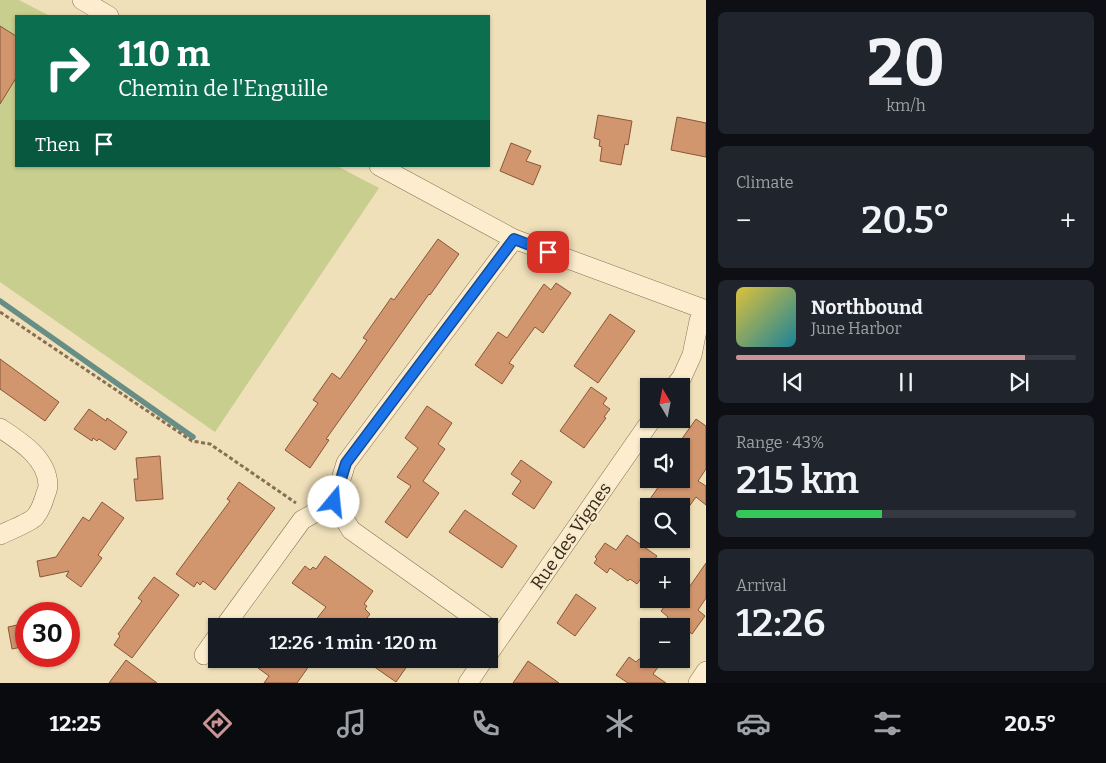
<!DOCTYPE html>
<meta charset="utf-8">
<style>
:root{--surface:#171b24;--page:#20242c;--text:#f1f3f6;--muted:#9ea1a6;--line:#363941;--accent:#ca9497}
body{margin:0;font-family:Bitter,serif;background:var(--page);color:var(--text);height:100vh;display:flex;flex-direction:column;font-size:19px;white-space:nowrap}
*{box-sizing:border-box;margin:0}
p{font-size:16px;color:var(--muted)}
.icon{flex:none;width:28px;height:28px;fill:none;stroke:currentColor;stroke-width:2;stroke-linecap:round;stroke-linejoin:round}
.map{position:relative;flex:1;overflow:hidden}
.panel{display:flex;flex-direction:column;gap:12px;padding:12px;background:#0d0f14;width:400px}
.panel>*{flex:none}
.top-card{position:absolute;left:15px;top:15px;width:475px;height:152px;border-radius:0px;box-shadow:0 1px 4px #0004;background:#0b6e4f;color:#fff;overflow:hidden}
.needle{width:32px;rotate:350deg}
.fabs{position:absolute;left:640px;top:378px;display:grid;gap:10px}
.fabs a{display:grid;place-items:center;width:50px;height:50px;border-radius:0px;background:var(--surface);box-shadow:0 1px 4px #0004;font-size:25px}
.speed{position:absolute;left:15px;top:602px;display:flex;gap:10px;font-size:25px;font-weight:700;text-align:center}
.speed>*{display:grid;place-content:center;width:65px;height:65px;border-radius:50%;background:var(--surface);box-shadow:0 1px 4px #0004;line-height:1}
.speed .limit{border:8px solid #d22;background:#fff;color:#111}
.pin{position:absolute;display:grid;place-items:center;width:42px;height:42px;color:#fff;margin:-21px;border-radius:10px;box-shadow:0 2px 8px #0006}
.me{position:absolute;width:55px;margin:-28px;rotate:17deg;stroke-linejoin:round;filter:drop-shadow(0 0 4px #0008)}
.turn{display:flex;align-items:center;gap:18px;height:105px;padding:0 20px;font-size:22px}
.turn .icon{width:65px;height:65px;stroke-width:2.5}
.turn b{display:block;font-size:35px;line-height:42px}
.then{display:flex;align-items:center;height:48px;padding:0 20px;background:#0003;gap:10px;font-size:19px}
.big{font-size:38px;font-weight:600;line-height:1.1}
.panel .card{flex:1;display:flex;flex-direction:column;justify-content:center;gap:8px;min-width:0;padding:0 18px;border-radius:8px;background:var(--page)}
.panel .dial{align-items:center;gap:0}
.dial b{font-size:65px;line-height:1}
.song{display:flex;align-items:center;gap:15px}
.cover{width:60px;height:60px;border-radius:8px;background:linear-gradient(135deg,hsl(50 70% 55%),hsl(190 70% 35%))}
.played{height:5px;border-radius:2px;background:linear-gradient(90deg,var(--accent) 85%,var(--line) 85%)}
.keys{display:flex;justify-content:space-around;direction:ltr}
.heat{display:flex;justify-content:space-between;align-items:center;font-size:28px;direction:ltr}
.charge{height:8px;border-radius:4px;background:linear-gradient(90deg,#34c759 43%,var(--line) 0)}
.trip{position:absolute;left:208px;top:618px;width:290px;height:50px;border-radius:0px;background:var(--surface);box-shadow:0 1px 4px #0004;font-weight:600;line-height:50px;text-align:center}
.tabs{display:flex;height:80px;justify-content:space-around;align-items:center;background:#090b0e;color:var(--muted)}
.tabs .icon{width:35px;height:35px}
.tabs .active{color:var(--accent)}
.tabs b{font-size:22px;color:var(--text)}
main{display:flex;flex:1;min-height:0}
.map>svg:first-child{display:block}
.green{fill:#c7ce8e}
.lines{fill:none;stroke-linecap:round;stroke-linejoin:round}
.stream{stroke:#678e84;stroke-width:5.5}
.building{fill:#d1966e;stroke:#885738}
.minor-casing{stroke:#886f54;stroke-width:20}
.path{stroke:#886f54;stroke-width:3;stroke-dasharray:4 2.5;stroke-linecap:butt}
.minor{stroke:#fbedce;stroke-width:19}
.route-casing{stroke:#114b97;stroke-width:12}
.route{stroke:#1a73e8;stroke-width:9}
.labels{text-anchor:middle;stroke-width:4.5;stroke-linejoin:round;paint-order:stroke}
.street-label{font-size:18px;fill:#36271a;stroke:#f7eaca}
</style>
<main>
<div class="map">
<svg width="706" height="683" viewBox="0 0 706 683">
<rect width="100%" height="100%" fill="#f0e0ba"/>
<path class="green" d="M0 0H19L50 16H16V166H337L379 188 215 432 0 282Z"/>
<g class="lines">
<path class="stream" d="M0 301 193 437"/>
</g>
<g class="building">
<path d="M0 26 16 36V78L0 104Z"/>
<path d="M598 115 632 121 628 145 625 144 621 165 600 161 602 147 599 146 600 140 594 138Z"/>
<path d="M677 117 706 123V157L671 150Z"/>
<path d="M511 143 531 151 526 161 541 166 533 185 500 171Z"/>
<path d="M438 239 459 254 430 295 429 294 326 439 329 440 310 468 285 450 318 403 313 400 332 373 340 379 367 340 363 338 391 298 394 300Z"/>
<path d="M556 283 571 293 543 333 535 327 509 363 514 366 502 384 475 365 498 332 507 338 544 284 551 290Z"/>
<path d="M610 314 635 331 598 383 574 366Z"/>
<path d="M0 359 59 402 45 421 0 389Z"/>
<path d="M591 387 607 398 603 404 610 409 604 417 606 418 584 448 560 431Z"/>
<path d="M427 406 452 423 438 444 445 449 423 481 439 493 407 538 385 522 411 486 397 477 418 448 405 438Z"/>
<path d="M89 409 106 421 107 418 127 432 115 450 99 439 97 441 93 438 92 441 74 429Z"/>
<path d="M696 419 706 426V469L698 481 706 486V505L696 497 685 512 681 510V506H645L664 479H681V440Z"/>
<path d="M160 456 163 499 136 501 134 479H138L136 458Z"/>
<path d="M521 460 552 482 534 509 512 494 521 481 511 474Z"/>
<path d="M239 482 275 508 215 590 203 581 200 585 197 582 194 587 176 574 230 501 227 499Z"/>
<path d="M102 502 124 518 98 555 102 558 81 587 66 576 69 571 40 577 37 561 56 557 83 517 89 521Z"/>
<path d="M465 510 517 546 502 568 449 532Z"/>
<path d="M627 535 657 556 637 584 630 579 628 581 610 568 607 573 594 563 597 559 595 557 605 543 616 550Z"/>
<path d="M325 556 373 591 364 604 367 606 365 609 370 614 361 626H311L326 607 292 583 305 566 310 570 313 567 316 569Z"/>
<path d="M706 563V598L698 610 705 616 692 634 681 626H661L668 617 661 611 670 599H681Z"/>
<path d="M154 577 179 595 132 658 114 645 120 636 118 634 142 601 138 598Z"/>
<path d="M576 594 596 608 575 636 557 623Z"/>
<path d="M26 623V646L12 649 8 627Z"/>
<path d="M629 657 636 662 639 659H664L653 674 666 683H628L616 675Z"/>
<path d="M265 659H314L297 683H264L269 676 258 668Z"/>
<path d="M363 659H412L396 682Z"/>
<path d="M126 660 157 683H109Z"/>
<path d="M528 661 559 683H513Z"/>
</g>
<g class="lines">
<defs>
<g id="minor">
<path d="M82 0 109 16"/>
<path d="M379 166 514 239 706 310"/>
<path d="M675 386 682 377 692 355 699 321 704 310"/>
<path d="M0 428C20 441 47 458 48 485 48 489 46 493 45 496 43 503 39 512 35 517 29 523 8 531 0 535"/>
<path d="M225 626 302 520 334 502"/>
<path d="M486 626 351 530 334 502 346 463 514 239"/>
<path d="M489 653 652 419"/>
<path d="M204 655 216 638"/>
<path d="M468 683 484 659"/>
<path d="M698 683 706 671"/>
</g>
</defs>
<use href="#minor" class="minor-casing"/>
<path class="path" d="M0 312 192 441 210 444 296 503"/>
<use href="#minor" class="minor"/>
</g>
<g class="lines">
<defs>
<path id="route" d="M334 502 346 463 514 239 548 252"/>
</defs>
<use href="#route" class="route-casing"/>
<use href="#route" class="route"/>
</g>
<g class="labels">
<g class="street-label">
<text transform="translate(571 536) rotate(-55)" y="6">Rue des Vignes</text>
</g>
</g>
</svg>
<div class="fabs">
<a><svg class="needle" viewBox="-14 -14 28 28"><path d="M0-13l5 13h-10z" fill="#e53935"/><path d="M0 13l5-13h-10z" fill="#9ea1a6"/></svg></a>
<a><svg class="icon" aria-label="sound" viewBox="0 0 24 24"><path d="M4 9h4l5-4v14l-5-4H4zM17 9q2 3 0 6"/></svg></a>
<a><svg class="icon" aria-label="search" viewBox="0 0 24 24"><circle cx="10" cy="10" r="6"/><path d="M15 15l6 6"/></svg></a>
<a>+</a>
<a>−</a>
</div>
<div class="speed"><div class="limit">30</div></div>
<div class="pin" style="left:548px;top:252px;background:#d93025"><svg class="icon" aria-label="arrive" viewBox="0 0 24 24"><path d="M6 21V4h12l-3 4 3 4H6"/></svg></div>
<svg class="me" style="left:334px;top:502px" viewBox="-20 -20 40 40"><circle r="19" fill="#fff"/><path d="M0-13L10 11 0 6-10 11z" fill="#1a73e8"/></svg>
<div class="trip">12:26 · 1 min · 120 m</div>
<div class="top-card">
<div class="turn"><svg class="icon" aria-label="right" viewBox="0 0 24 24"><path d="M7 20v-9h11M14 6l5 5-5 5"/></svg><div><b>110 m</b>Chemin de l'Enguille</div></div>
<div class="then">Then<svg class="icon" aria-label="arrive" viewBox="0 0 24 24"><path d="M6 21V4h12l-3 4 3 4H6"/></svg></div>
</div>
</div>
<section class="panel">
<div class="card dial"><b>20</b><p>km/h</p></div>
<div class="card"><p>Climate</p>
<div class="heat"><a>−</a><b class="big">20.5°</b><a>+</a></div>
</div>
<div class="card">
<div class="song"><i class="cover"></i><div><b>Northbound</b><p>June Harbor</p></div></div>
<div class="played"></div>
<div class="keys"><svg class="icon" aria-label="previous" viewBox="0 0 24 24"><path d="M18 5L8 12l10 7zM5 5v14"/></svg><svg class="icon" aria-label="pause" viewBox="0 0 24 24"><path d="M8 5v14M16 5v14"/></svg><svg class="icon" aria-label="next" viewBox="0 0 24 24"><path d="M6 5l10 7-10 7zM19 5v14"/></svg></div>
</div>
<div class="card"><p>Range · 43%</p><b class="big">215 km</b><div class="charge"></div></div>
<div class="card"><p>Arrival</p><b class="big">12:26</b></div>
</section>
</main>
<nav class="tabs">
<b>12:25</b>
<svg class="icon active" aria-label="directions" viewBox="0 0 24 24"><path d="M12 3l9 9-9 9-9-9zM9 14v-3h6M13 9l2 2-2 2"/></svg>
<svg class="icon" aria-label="music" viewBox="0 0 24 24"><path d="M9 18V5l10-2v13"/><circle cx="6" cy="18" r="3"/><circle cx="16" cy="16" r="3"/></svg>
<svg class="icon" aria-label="phone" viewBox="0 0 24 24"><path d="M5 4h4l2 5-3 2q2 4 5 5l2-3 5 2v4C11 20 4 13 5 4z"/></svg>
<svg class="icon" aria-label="climate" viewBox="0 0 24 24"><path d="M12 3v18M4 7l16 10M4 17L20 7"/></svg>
<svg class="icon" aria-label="car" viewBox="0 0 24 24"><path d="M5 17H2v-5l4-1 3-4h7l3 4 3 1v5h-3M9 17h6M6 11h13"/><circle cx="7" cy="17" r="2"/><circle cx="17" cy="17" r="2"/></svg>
<svg class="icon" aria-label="filters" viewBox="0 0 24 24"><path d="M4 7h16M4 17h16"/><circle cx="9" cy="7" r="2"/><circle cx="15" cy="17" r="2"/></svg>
<b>20.5°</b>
</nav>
